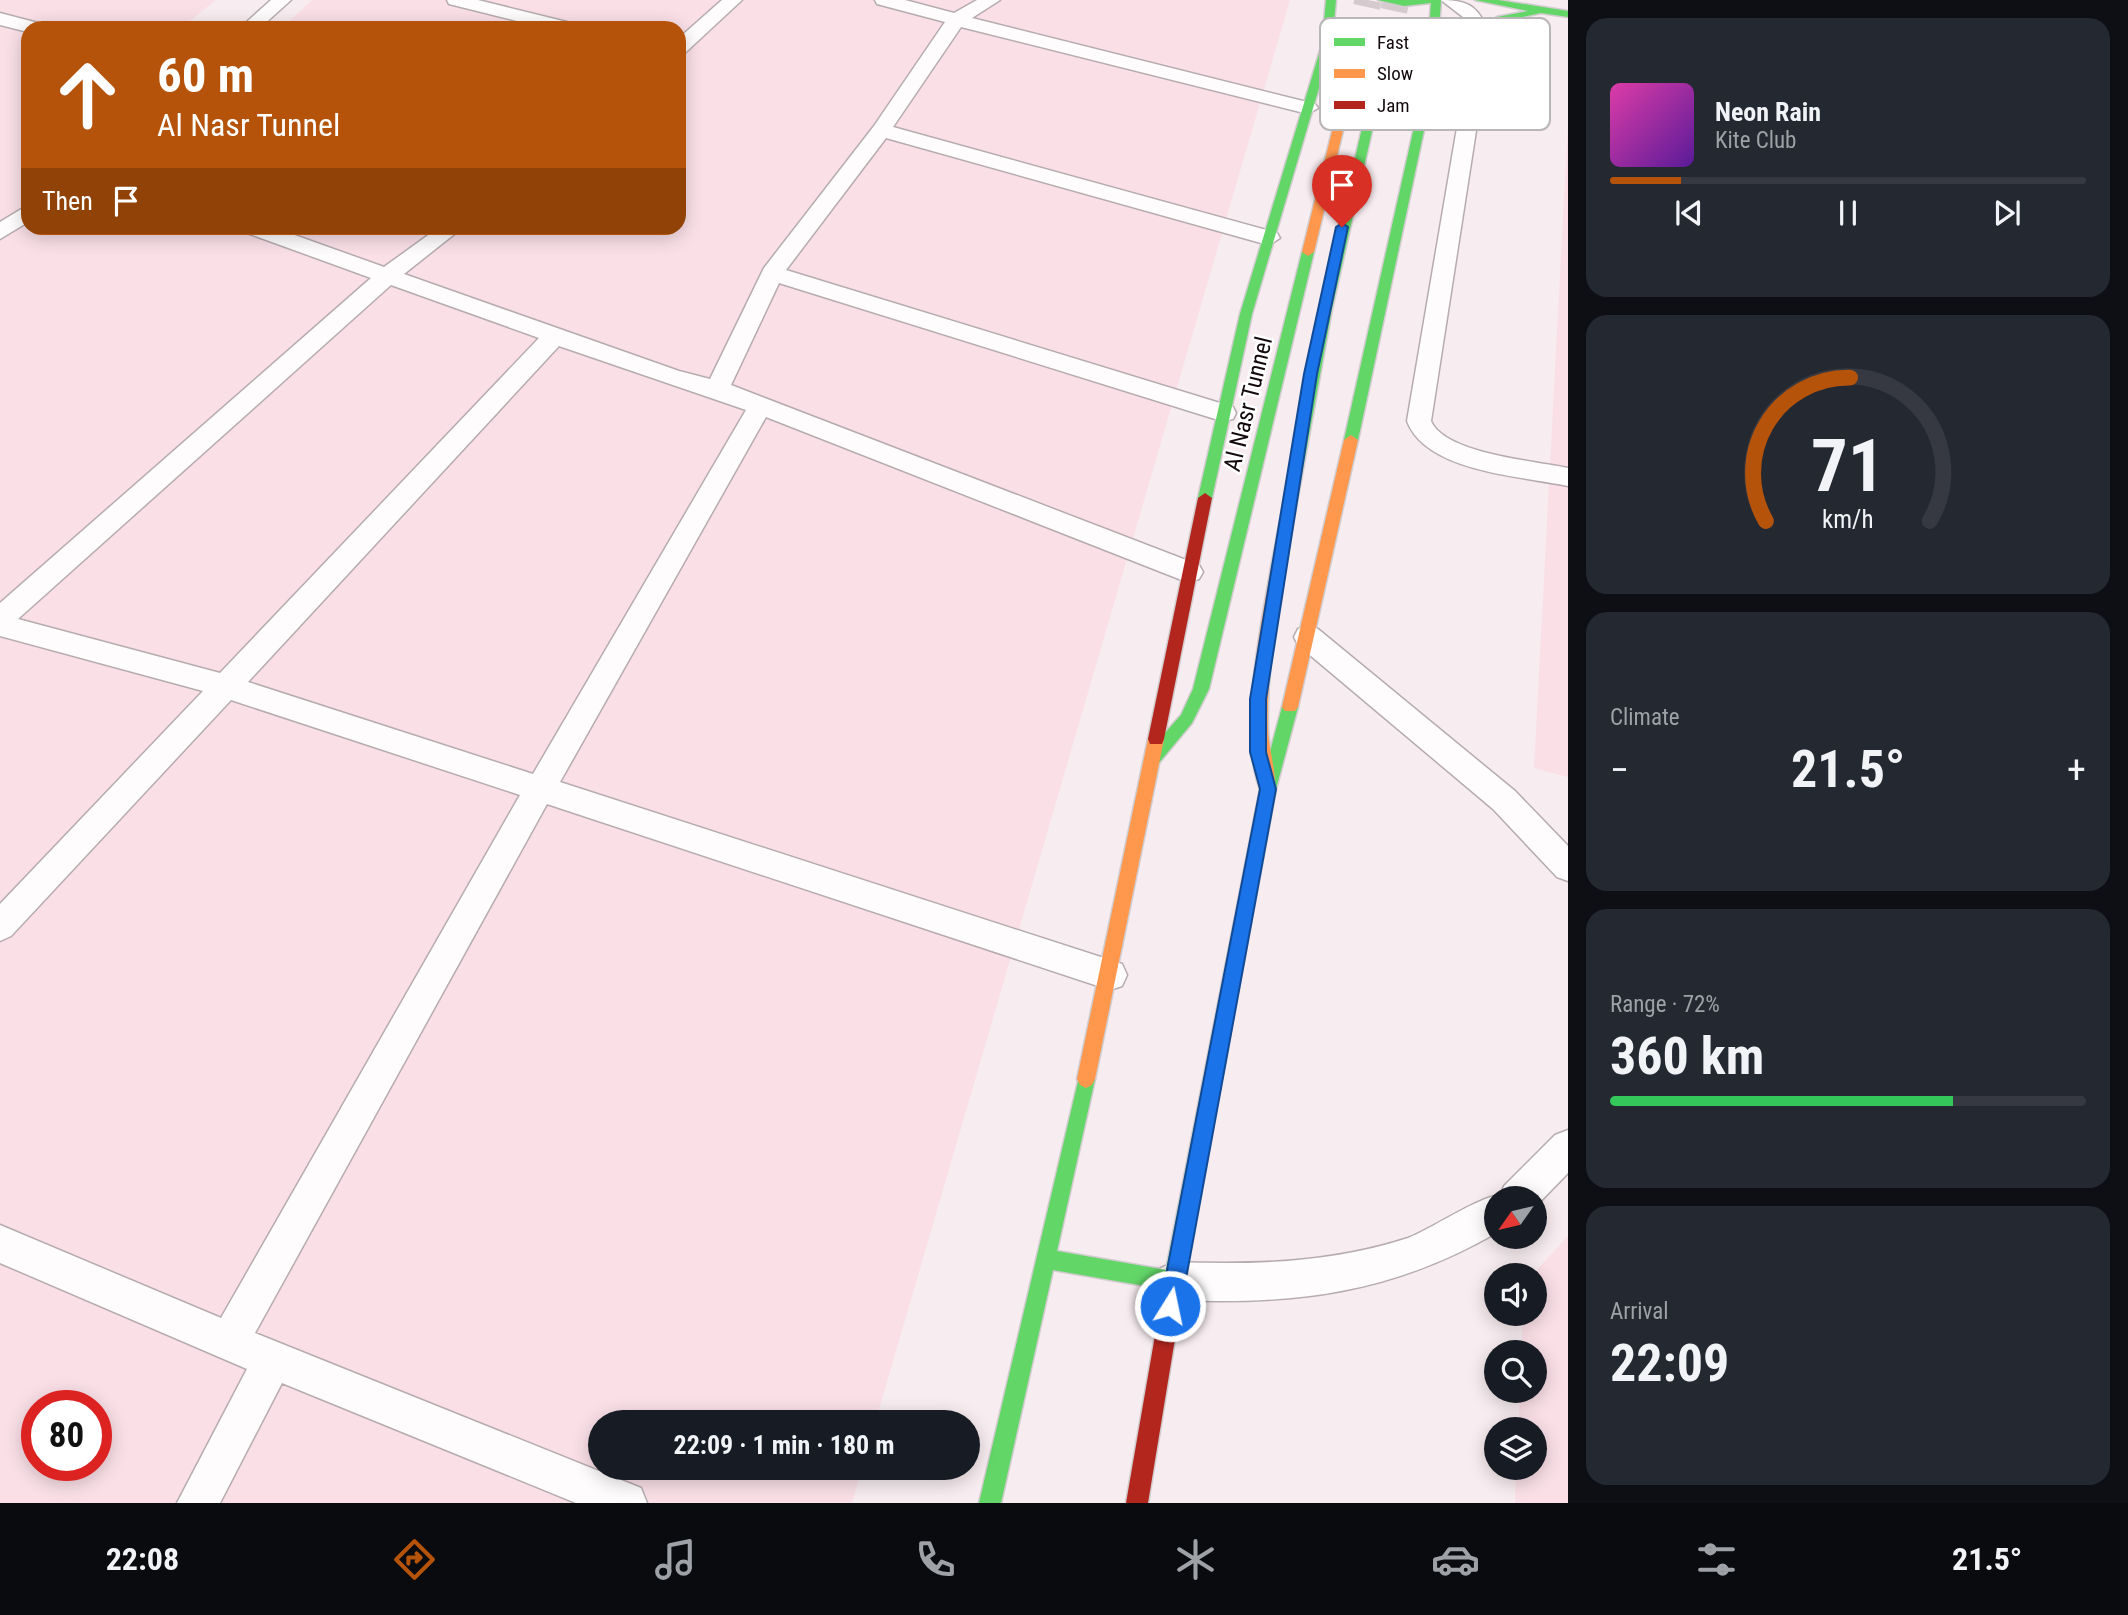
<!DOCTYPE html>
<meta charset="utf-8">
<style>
:root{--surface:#171b24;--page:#242831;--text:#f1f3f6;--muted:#9ea1a6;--line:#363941;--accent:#b45309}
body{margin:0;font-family:"Roboto Condensed",sans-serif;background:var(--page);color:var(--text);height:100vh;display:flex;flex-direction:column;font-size:26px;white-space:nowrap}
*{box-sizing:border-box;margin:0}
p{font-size:23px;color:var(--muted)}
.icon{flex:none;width:38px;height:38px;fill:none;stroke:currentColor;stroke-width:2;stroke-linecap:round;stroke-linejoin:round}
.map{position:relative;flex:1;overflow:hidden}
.drawer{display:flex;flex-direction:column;gap:18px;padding:18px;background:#0d0f14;width:560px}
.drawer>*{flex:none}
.top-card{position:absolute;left:21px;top:21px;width:665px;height:214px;border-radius:21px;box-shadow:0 4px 18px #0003;background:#b45309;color:#fff;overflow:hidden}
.needle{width:46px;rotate:236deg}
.buttons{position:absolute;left:1484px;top:1186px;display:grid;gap:14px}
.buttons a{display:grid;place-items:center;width:63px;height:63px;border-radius:50%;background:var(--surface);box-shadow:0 4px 18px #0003;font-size:35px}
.speed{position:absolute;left:21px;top:1390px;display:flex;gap:14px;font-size:35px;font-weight:700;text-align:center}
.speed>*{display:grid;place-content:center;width:91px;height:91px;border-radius:50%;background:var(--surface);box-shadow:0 4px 18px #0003;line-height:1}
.speed .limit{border:10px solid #d22;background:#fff;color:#111}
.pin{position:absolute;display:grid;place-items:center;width:60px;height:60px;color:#fff;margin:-72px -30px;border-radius:50% 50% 50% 0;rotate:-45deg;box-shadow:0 0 7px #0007}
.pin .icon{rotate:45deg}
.me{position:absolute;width:77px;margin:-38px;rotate:10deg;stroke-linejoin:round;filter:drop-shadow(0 0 5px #0008)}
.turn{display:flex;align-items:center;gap:24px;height:147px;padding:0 21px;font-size:32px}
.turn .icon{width:91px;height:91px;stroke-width:2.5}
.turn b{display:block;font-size:49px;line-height:60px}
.then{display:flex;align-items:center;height:66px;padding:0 21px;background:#0003;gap:14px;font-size:26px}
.big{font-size:52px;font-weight:700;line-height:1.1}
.drawer .widget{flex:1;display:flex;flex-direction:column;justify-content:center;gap:10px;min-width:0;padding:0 24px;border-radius:21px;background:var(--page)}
.drawer .dial{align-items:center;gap:0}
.dial svg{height:182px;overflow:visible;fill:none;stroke:var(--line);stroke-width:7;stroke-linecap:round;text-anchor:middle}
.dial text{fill:var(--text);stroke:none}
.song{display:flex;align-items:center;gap:21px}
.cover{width:84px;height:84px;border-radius:10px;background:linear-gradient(135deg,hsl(320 70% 55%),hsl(270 70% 35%))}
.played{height:7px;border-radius:4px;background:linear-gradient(90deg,var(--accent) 15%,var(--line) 15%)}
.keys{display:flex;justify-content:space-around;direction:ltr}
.heat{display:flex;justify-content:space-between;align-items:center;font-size:38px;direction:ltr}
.charge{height:10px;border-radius:5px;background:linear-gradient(90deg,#34c759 72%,var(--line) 0)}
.trip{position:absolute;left:588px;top:1410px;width:392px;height:70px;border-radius:35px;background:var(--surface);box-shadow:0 4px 18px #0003;font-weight:700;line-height:70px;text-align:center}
.menu{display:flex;height:112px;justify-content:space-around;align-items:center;background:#090b0e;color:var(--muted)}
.menu .icon{width:49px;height:49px}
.menu .selected{color:var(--accent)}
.menu b{font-size:32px;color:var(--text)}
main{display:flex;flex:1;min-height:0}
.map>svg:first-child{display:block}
.built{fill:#fadfe7;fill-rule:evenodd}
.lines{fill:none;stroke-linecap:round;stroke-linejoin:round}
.primary-tunnel{stroke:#d5cacd;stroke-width:27;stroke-dasharray:27 14;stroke-linecap:butt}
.lane-casing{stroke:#b6acaf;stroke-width:3}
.fast-casing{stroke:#d1ccce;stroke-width:3}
.slow-casing{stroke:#d1ccce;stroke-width:3}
.jam-casing{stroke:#d1ccce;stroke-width:3}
.lane{fill:#fefcfd;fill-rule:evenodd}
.fast{fill:#63d668;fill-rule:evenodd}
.slow{fill:#ff974d;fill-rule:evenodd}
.jam{fill:#b3261e;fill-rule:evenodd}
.route{fill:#1a73e8;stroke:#114b97;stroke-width:2}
.labels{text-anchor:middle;stroke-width:5;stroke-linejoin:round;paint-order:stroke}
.street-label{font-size:24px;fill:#140a0d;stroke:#fff}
.key{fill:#fff;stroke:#b8b6b6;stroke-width:2}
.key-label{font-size:19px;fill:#140a0d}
</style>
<main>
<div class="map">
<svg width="1568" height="1503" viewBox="0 0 1568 1503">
<rect width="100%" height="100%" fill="#f7ecef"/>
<g class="built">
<path d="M0 0H216L181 28H28V228H679V28H282L312 0H1290L875 1423H600V1468H862L852 1503H0ZM37 1405H96V1465H37Z"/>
<path d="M1568 124V777L1534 768Z"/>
<path d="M1568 1236V1503H1515L1516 1468H1535V1430H1518L1520 1391H1535V1353H1521L1523 1314H1535V1276H1531Z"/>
</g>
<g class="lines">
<g class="primary-tunnel">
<path d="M1358 47 1368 0"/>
<path d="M1385 51 1396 0"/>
</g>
<defs>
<g id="lane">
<path d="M271 0H291L260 28H240Z"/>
<path d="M447 0H478L575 24 577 28H545L449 4Z"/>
<path d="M722 0H742L686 52 679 54V38Z"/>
<path d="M875 0H905L954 13 977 0H1000L972 18 1315 104 1318 108 1308 114 961 27 893 127 1277 233 1280 238 1269 245 1261 243 886 138 786 270 1233 407 1236 413 1233 419 1224 421 1215 419 779 283 731 385 1199 565 1203 572 1199 579 1189 582 1179 579 766 417 560 782 1110 960 1122 964 1127 975 1122 986 1110 990 547 804 255 1333 641 1488 647 1503H576L282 1383 220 1503H177L247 1369 0 1263V1225L221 1318 520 795 231 700 11 936 0 941V904L203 691 0 636V603L371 278 247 233 244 228H275L384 267 438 228H462L404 274 679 371 710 379 764 268 874 126 945 22 877 4ZM391 285 539 338 220 673 18 619ZM559 346 746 410 533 774 248 682Z"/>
<path d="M1441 0C1472 0 1477 8 1491 34L1431 421C1445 454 1536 461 1568 468V486C1521 476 1426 472 1407 421L1473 34 1463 17Z"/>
<path d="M0 13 42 24 44 28H28V32L0 25Z"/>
<path d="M28 205V222L0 239V222Z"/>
<path d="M1308 626 1318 629 1515 791 1568 846V881L1557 877 1493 809 1298 645 1294 637 1298 629Z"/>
<path d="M1568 1130V1173L1535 1207V1199H1496V1233C1390 1294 1294 1305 1174 1300L1161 1294 1155 1281 1161 1268 1174 1262C1254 1265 1331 1263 1408 1238 1428 1231 1485 1193 1500 1196L1504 1186 1555 1135Z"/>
</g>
<g id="fast">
<path d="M1326 0H1336L1332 44 1252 314 1212 498 1205 503 1198 498 1240 314 1322 44Z"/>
<path d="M1378 0H1441L1436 74 1358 440 1351 445 1344 440 1426 74 1431 3 1404 6Z"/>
<path d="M1475 0H1498L1568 11V17L1541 13 1504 21 1482 37 1478 36V32L1497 17 1528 11Z"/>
<path d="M1385 48 1390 51 1332 309 1285 568 1278 573 1271 568 1320 309 1380 51Z"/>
<path d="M1308 248 1314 252 1209 689 1192 723 1158 764H1146L1144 759 1146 754 1181 715 1193 689 1302 252Z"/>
<path d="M1290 701 1295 703 1298 707 1276 789 1184 1281 1181 1288 1174 1291 1053 1270 1001 1503H979L1080 1073 1086 1070 1092 1073 1095 1079 1057 1251 1166 1270 1260 789 1282 707 1285 703Z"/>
</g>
<g id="slow">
<path d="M1358 44 1363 47 1314 252 1308 256 1302 252 1353 47Z"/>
<path d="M1351 435 1358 440 1298 707 1295 711H1285L1282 707 1344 440Z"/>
<path d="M1278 563 1285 568C1276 622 1266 675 1268 730 1268 745 1279 783 1274 794L1268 796 1262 794C1237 741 1261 625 1271 568Z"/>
<path d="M1156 733 1162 734 1164 739 1095 1079 1092 1085 1086 1088 1080 1085 1077 1079 1148 739 1150 734Z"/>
</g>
<g id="jam">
<path d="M1205 493 1212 498 1164 739 1162 744H1150L1148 739 1198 498Z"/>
<path d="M1176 1262 1183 1265 1186 1272 1148 1503H1126L1166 1272 1169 1265Z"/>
</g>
</defs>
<use href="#lane" class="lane-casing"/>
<use href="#fast" class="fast-casing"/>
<use href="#slow" class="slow-casing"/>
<use href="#jam" class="jam-casing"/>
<use href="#lane" class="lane"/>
<use href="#fast" class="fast"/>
<use href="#slow" class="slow"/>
<use href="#jam" class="jam"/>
</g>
<path class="route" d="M1342 223 1348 227 1317 374 1266 699V752L1276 789 1181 1306 1178 1313 1170 1316 1163 1313 1160 1306 1260 789 1250 752V699L1304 374 1336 227Z"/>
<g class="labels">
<g class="street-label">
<text transform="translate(1248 404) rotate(-76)" y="8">Al Nasr Tunnel</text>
</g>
</g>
<rect x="1320" y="18" width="230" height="112" rx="10" class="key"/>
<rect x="1334" y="38" width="31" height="8" fill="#63d668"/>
<rect x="1334" y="69" width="31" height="9" fill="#ff974d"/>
<rect x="1334" y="101" width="31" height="8" fill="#b3261e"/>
<g class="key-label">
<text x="1377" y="49">Fast</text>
<text x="1377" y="80">Slow</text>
<text x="1377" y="112">Jam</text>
</g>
</svg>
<div class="buttons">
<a><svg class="needle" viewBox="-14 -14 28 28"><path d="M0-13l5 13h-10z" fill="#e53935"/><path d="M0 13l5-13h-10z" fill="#9ea1a6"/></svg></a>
<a><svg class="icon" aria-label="sound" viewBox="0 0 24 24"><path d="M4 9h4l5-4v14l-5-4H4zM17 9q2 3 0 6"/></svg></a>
<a><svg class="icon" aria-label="search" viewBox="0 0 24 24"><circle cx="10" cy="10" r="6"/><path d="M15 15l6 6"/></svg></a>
<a><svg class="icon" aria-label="layers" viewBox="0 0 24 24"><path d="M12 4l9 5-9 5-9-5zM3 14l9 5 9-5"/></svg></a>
</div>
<div class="speed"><div class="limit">80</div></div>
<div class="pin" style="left:1342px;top:227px;background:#d93025"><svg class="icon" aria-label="arrive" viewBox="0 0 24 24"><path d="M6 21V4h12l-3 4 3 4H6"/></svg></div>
<svg class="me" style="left:1170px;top:1306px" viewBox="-20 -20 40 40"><circle r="17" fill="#1a73e8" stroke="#fff" stroke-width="3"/><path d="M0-11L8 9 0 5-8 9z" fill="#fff"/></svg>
<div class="trip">22:09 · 1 min · 180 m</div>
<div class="top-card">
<div class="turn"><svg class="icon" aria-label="ahead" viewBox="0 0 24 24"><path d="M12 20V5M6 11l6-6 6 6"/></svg><div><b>60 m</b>Al Nasr Tunnel</div></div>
<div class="then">Then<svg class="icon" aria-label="arrive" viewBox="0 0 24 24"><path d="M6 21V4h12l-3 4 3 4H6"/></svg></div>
</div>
</div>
<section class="drawer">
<div class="widget">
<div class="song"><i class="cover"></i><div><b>Neon Rain</b><p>Kite Club</p></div></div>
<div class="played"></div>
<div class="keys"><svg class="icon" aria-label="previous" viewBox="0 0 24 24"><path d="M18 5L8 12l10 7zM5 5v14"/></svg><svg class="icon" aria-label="pause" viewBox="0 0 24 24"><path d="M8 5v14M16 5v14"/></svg><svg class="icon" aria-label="next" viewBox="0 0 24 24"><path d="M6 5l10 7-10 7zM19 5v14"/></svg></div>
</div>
<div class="widget dial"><svg viewBox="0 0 100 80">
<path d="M14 69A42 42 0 1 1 86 69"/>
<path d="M14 69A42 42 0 0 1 51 6" stroke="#b45309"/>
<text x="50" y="56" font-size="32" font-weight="700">71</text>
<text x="50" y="72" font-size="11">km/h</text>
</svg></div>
<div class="widget"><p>Climate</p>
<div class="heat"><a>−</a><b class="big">21.5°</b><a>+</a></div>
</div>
<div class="widget"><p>Range · 72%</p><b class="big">360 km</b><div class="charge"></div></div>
<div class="widget"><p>Arrival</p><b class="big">22:09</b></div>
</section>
</main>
<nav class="menu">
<b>22:08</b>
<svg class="icon selected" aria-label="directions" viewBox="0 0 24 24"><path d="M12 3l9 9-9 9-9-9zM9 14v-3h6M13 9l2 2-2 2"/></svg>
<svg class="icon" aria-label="music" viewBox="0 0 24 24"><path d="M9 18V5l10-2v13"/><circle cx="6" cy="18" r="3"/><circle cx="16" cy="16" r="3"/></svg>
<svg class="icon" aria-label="phone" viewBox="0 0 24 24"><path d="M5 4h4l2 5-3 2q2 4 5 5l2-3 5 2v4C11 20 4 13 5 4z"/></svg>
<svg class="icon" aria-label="climate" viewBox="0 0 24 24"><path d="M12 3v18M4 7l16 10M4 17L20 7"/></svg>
<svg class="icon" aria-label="car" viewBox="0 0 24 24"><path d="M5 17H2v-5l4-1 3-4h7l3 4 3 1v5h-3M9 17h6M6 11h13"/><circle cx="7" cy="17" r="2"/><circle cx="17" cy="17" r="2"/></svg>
<svg class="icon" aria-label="filters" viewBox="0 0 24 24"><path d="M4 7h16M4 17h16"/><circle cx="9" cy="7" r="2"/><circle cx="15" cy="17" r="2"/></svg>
<b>21.5°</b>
</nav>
